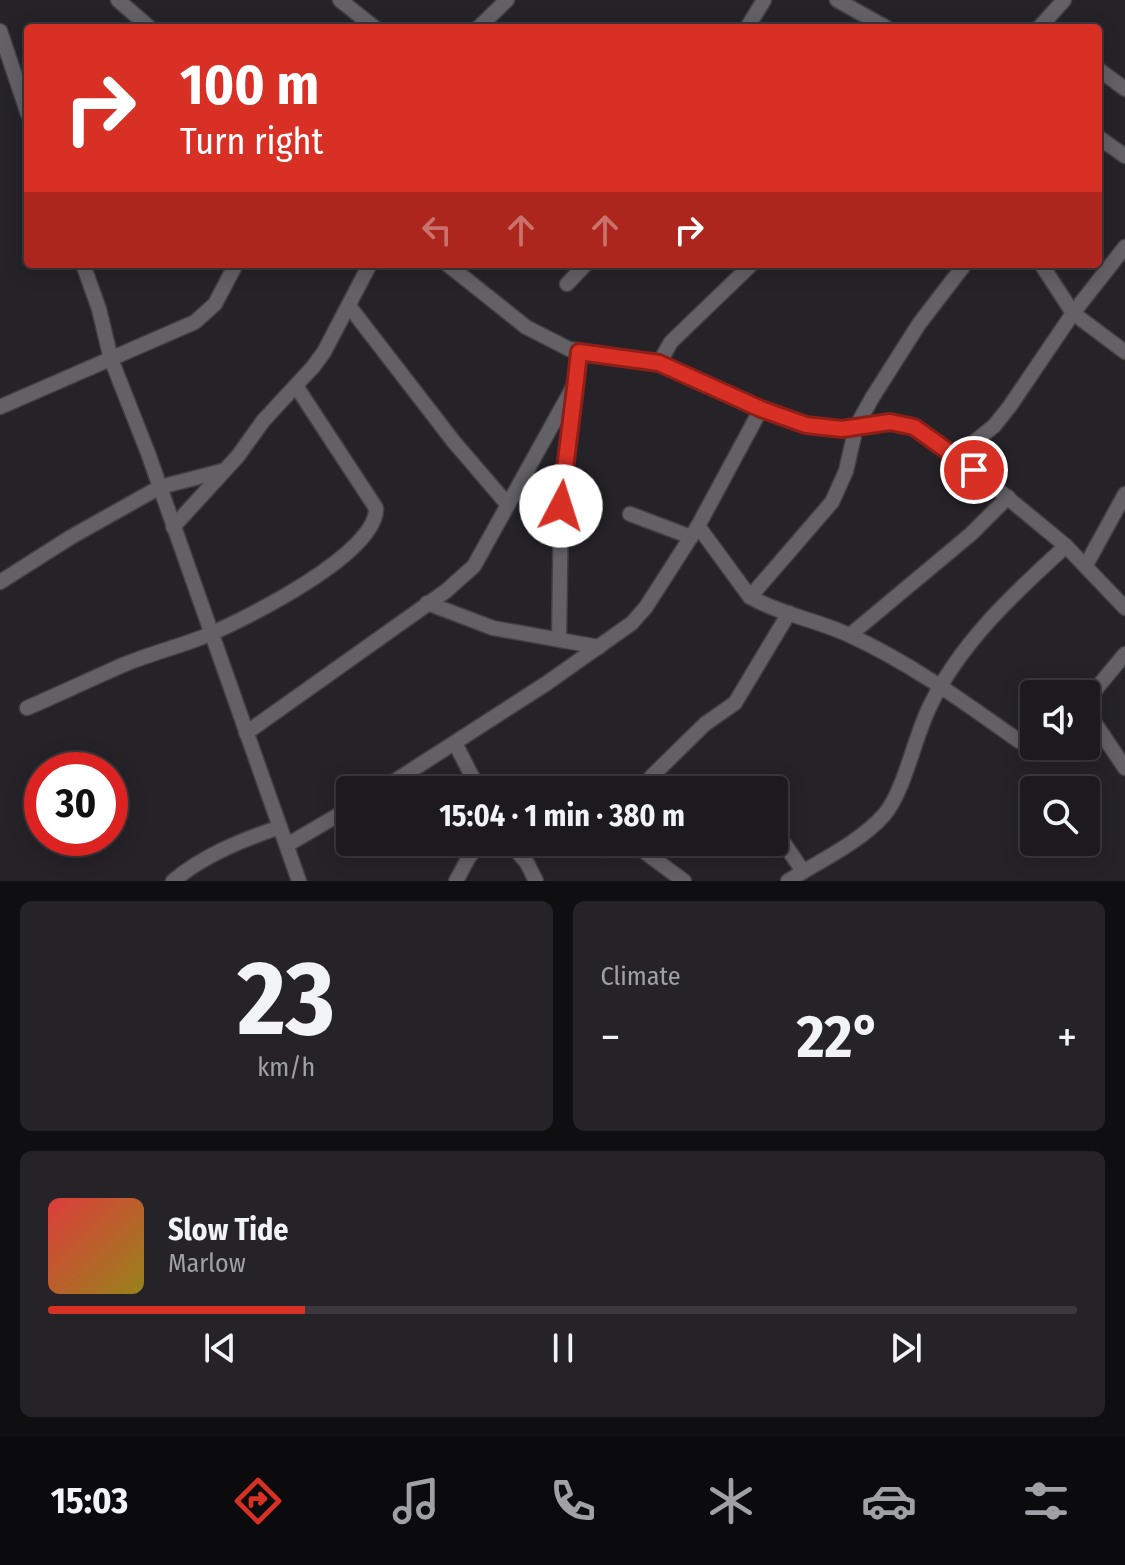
<!DOCTYPE html>
<meta charset="utf-8">
<style>
:root{--surface:#1c1a1e;--page:#252327;--text:#f1f3f6;--muted:#a0a1a4;--line:#3a383c;--accent:#d93025}
body{margin:0;font-family:"Fira Sans Condensed",sans-serif;background:var(--page);color:var(--text);height:100vh;display:flex;flex-direction:column;font-size:30px;white-space:nowrap}
*{box-sizing:border-box;margin:0}
p{font-size:26px;color:var(--muted)}
.icon{flex:none;width:44px;height:44px;fill:none;stroke:currentColor;stroke-width:2;stroke-linecap:round;stroke-linejoin:round}
.map{position:relative;height:881px;overflow:hidden}
.sheet{display:flex;flex-direction:column;gap:20px;padding:20px;background:#0f0e10;flex:1}
.sheet>*{flex:none}
.guide{position:absolute;left:24px;top:24px;width:1078px;height:244px;border-radius:8px;box-shadow:0 4px 20px #0003,0 0 0 2px var(--line);background:#d93025;color:#fff;overflow:hidden}
.buttons{position:absolute;left:1020px;top:680px;display:grid;gap:16px}
.buttons a{display:grid;place-items:center;width:80px;height:80px;border-radius:8px;background:var(--surface);box-shadow:0 4px 20px #0003,0 0 0 2px var(--line);font-size:40px}
.speed{position:absolute;left:24px;top:752px;display:flex;gap:16px;font-size:40px;font-weight:700;text-align:center}
.speed>*{display:grid;place-content:center;width:104px;height:104px;border-radius:50%;background:var(--surface);box-shadow:0 4px 20px #0003,0 0 0 2px var(--line);line-height:1}
.speed .limit{border:12px solid #d22;background:#fff;color:#111}
.pin{position:absolute;display:grid;place-items:center;width:68px;height:68px;color:#fff;margin:-34px;border:4px solid #fff;border-radius:50%;box-shadow:0 2px 8px #0007}
.me{position:absolute;width:88px;margin:-44px;rotate:5deg;stroke-linejoin:round;filter:drop-shadow(0 0 6px #0008)}
.turn{display:flex;align-items:center;gap:28px;height:168px;padding:0 24px;font-size:36px}
.turn .icon{width:104px;height:104px;stroke-width:2.5}
.turn b{display:block;font-size:56px;line-height:68px}
.lanes{display:flex;align-items:center;height:76px;padding:0 24px;background:#0003;justify-content:center;gap:40px;direction:ltr}
.lanes .off{opacity:.35}
.big{font-size:60px;font-weight:700;line-height:1.1}
.sheet .widget{flex:1;display:flex;flex-direction:column;justify-content:center;gap:12px;min-width:0;padding:0 28px;border-radius:12px;background:var(--page)}
.sheet .dial{align-items:center;gap:0}
.dial b{font-size:104px;line-height:1}
.song{display:flex;align-items:center;gap:24px}
.cover{width:96px;height:96px;border-radius:12px;background:linear-gradient(135deg,hsl(0 70% 55%),hsl(50 70% 35%))}
.played{height:8px;border-radius:4px;background:linear-gradient(90deg,var(--accent) 25%,var(--line) 25%)}
.keys{display:flex;justify-content:space-around;direction:ltr}
.heat{display:flex;justify-content:space-between;align-items:center;font-size:44px;direction:ltr}
.sheet .tiles{flex:1;display:grid;gap:20px;grid-template-columns:1fr 1fr}
.widget:last-child{grid-column:span 2}
.trip{position:absolute;left:336px;top:776px;width:452px;height:80px;border-radius:8px;background:var(--surface);box-shadow:0 4px 20px #0003,0 0 0 2px var(--line);font-weight:700;line-height:80px;text-align:center}
.dock{display:flex;height:128px;justify-content:space-around;align-items:center;background:#0b0a0c;color:var(--muted)}
.dock .icon{width:56px;height:56px}
.dock .on{color:var(--accent)}
.dock b{font-size:36px;color:var(--text)}
.map>svg:first-child{display:block}
.lines{fill:none;stroke-linecap:round;stroke-linejoin:round}
.minor-casing{stroke:#403f42;stroke-width:17}
.minor{stroke:#636166;stroke-width:14}
.route-casing{stroke:#8d1f18;stroke-width:20}
.route{stroke:#d93025;stroke-width:14}
</style>
<div class="map">
<svg width="1125" height="881" viewBox="0 0 1125 881">
<rect width="100%" height="100%" fill="#252328"/>
<g class="lines">
<defs>
<g id="minor">
<path d="M118 0 150 28"/>
<path d="M340 0 375 28"/>
<path d="M837 0 887 28"/>
<path d="M478 28 507 0"/>
<path d="M747 28 764 0"/>
<path d="M1039 28 1064 0"/>
<path d="M0 31 28 114"/>
<path d="M1098 69 1125 89"/>
<path d="M1098 137 1125 156"/>
<path d="M83 264 99 309 111 359 148 453 299 881"/>
<path d="M447 264 526 327 569 349 659 363 761 409 806 425 842 429 890 422 914 427 957 456 1066 546 1125 608"/>
<path d="M1041 264 1073 313 1125 352"/>
<path d="M567 284 586 264"/>
<path d="M349 306 454 442 508 505"/>
<path d="M659 363 671 342 752 264"/>
<path d="M0 407 195 322 215 304 236 264"/>
<path d="M957 456 994 426 1010 406 1073 313 1125 247"/>
<path d="M630 514 691 537"/>
<path d="M698 526 750 597C780 614 816 620 847 634 909 662 964 702 1019 741L1026 739 1034 728"/>
<path d="M173 527 238 456 263 421 313 367 324 352 370 264"/>
<path d="M1086 565 1125 494"/>
<path d="M0 582 71 537 160 487 222 471"/>
<path d="M750 597 832 502 846 471 856 427 872 398 919 324 965 264"/>
<path d="M427 603 493 628 599 647"/>
<path d="M850 635 971 534 1008 497"/>
<path d="M559 638 561 506 579 352"/>
<path d="M1058 694 1063 692 1066 694"/>
<path d="M1086 701 1125 654"/>
<path d="M27 708C59 694 91 679 123 665 151 653 182 646 210 634 247 618 378 553 376 508L296 386"/>
<path d="M1086 710 1125 768"/>
<path d="M246 733 446 591 474 566 576 382"/>
<path d="M455 743 479 790"/>
<path d="M381 790 547 683 632 623 646 607 698 526 761 409"/>
<path d="M642 790 652 776 705 724 735 703 789 613"/>
<path d="M774 829 803 871"/>
<path d="M509 842 527 863 536 881"/>
<path d="M631 842 684 881"/>
<path d="M287 845 350 808"/>
<path d="M603 850 608 842"/>
<path d="M173 881C204 855 242 840 280 827"/>
<path d="M456 881 469 857 482 842"/>
<path d="M788 881C819 861 859 843 884 815 904 792 914 739 929 708 959 644 1014 593 1066 546"/>
</g>
</defs>
<use href="#minor" class="minor-casing"/>
<use href="#minor" class="minor"/>
</g>
<g class="lines">
<defs>
<path id="route" d="M561 506C566 454 574 403 579 352L659 363 761 409 806 425 842 429 890 422 914 427 974 470"/>
</defs>
<use href="#route" class="route-casing"/>
<use href="#route" class="route"/>
</g>
</svg>
<div class="buttons">
<a><svg class="icon" aria-label="sound" viewBox="0 0 24 24"><path d="M4 9h4l5-4v14l-5-4H4zM17 9q2 3 0 6"/></svg></a>
<a><svg class="icon" aria-label="search" viewBox="0 0 24 24"><circle cx="10" cy="10" r="6"/><path d="M15 15l6 6"/></svg></a>
</div>
<div class="speed"><div class="limit">30</div></div>
<div class="pin" style="left:974px;top:470px;background:#d93025"><svg class="icon" aria-label="arrive" viewBox="0 0 24 24"><path d="M6 21V4h12l-3 4 3 4H6"/></svg></div>
<svg class="me" style="left:561px;top:506px" viewBox="-20 -20 40 40"><circle r="19" fill="#fff"/><path d="M0-13L10 11 0 6-10 11z" fill="#d93025"/></svg>
<div class="trip">15:04 · 1 min · 380 m</div>
<div class="guide">
<div class="turn"><svg class="icon" aria-label="right" viewBox="0 0 24 24"><path d="M7 20v-9h11M14 6l5 5-5 5"/></svg><div><b>100 m</b>Turn right</div></div>
<div class="lanes"><svg class="icon off" aria-label="left" viewBox="0 0 24 24"><path d="M17 20v-9H6M10 6l-5 5 5 5"/></svg><svg class="icon off" aria-label="ahead" viewBox="0 0 24 24"><path d="M12 20V5M6 11l6-6 6 6"/></svg><svg class="icon off" aria-label="ahead" viewBox="0 0 24 24"><path d="M12 20V5M6 11l6-6 6 6"/></svg><svg class="icon" aria-label="right" viewBox="0 0 24 24"><path d="M7 20v-9h11M14 6l5 5-5 5"/></svg></div>
</div>
</div>
<section class="sheet">
<div class="tiles">
<div class="widget dial"><b>23</b><p>km/h</p></div>
<div class="widget"><p>Climate</p>
<div class="heat"><a>−</a><b class="big">22°</b><a>+</a></div>
</div>
<div class="widget">
<div class="song"><i class="cover"></i><div><b>Slow Tide</b><p>Marlow</p></div></div>
<div class="played"></div>
<div class="keys"><svg class="icon" aria-label="previous" viewBox="0 0 24 24"><path d="M18 5L8 12l10 7zM5 5v14"/></svg><svg class="icon" aria-label="pause" viewBox="0 0 24 24"><path d="M8 5v14M16 5v14"/></svg><svg class="icon" aria-label="next" viewBox="0 0 24 24"><path d="M6 5l10 7-10 7zM19 5v14"/></svg></div>
</div>
</div>
</section>
<nav class="dock">
<b>15:03</b>
<svg class="icon on" aria-label="directions" viewBox="0 0 24 24"><path d="M12 3l9 9-9 9-9-9zM9 14v-3h6M13 9l2 2-2 2"/></svg>
<svg class="icon" aria-label="music" viewBox="0 0 24 24"><path d="M9 18V5l10-2v13"/><circle cx="6" cy="18" r="3"/><circle cx="16" cy="16" r="3"/></svg>
<svg class="icon" aria-label="phone" viewBox="0 0 24 24"><path d="M5 4h4l2 5-3 2q2 4 5 5l2-3 5 2v4C11 20 4 13 5 4z"/></svg>
<svg class="icon" aria-label="climate" viewBox="0 0 24 24"><path d="M12 3v18M4 7l16 10M4 17L20 7"/></svg>
<svg class="icon" aria-label="car" viewBox="0 0 24 24"><path d="M5 17H2v-5l4-1 3-4h7l3 4 3 1v5h-3M9 17h6M6 11h13"/><circle cx="7" cy="17" r="2"/><circle cx="17" cy="17" r="2"/></svg>
<svg class="icon" aria-label="filters" viewBox="0 0 24 24"><path d="M4 7h16M4 17h16"/><circle cx="9" cy="7" r="2"/><circle cx="15" cy="17" r="2"/></svg>
</nav>
